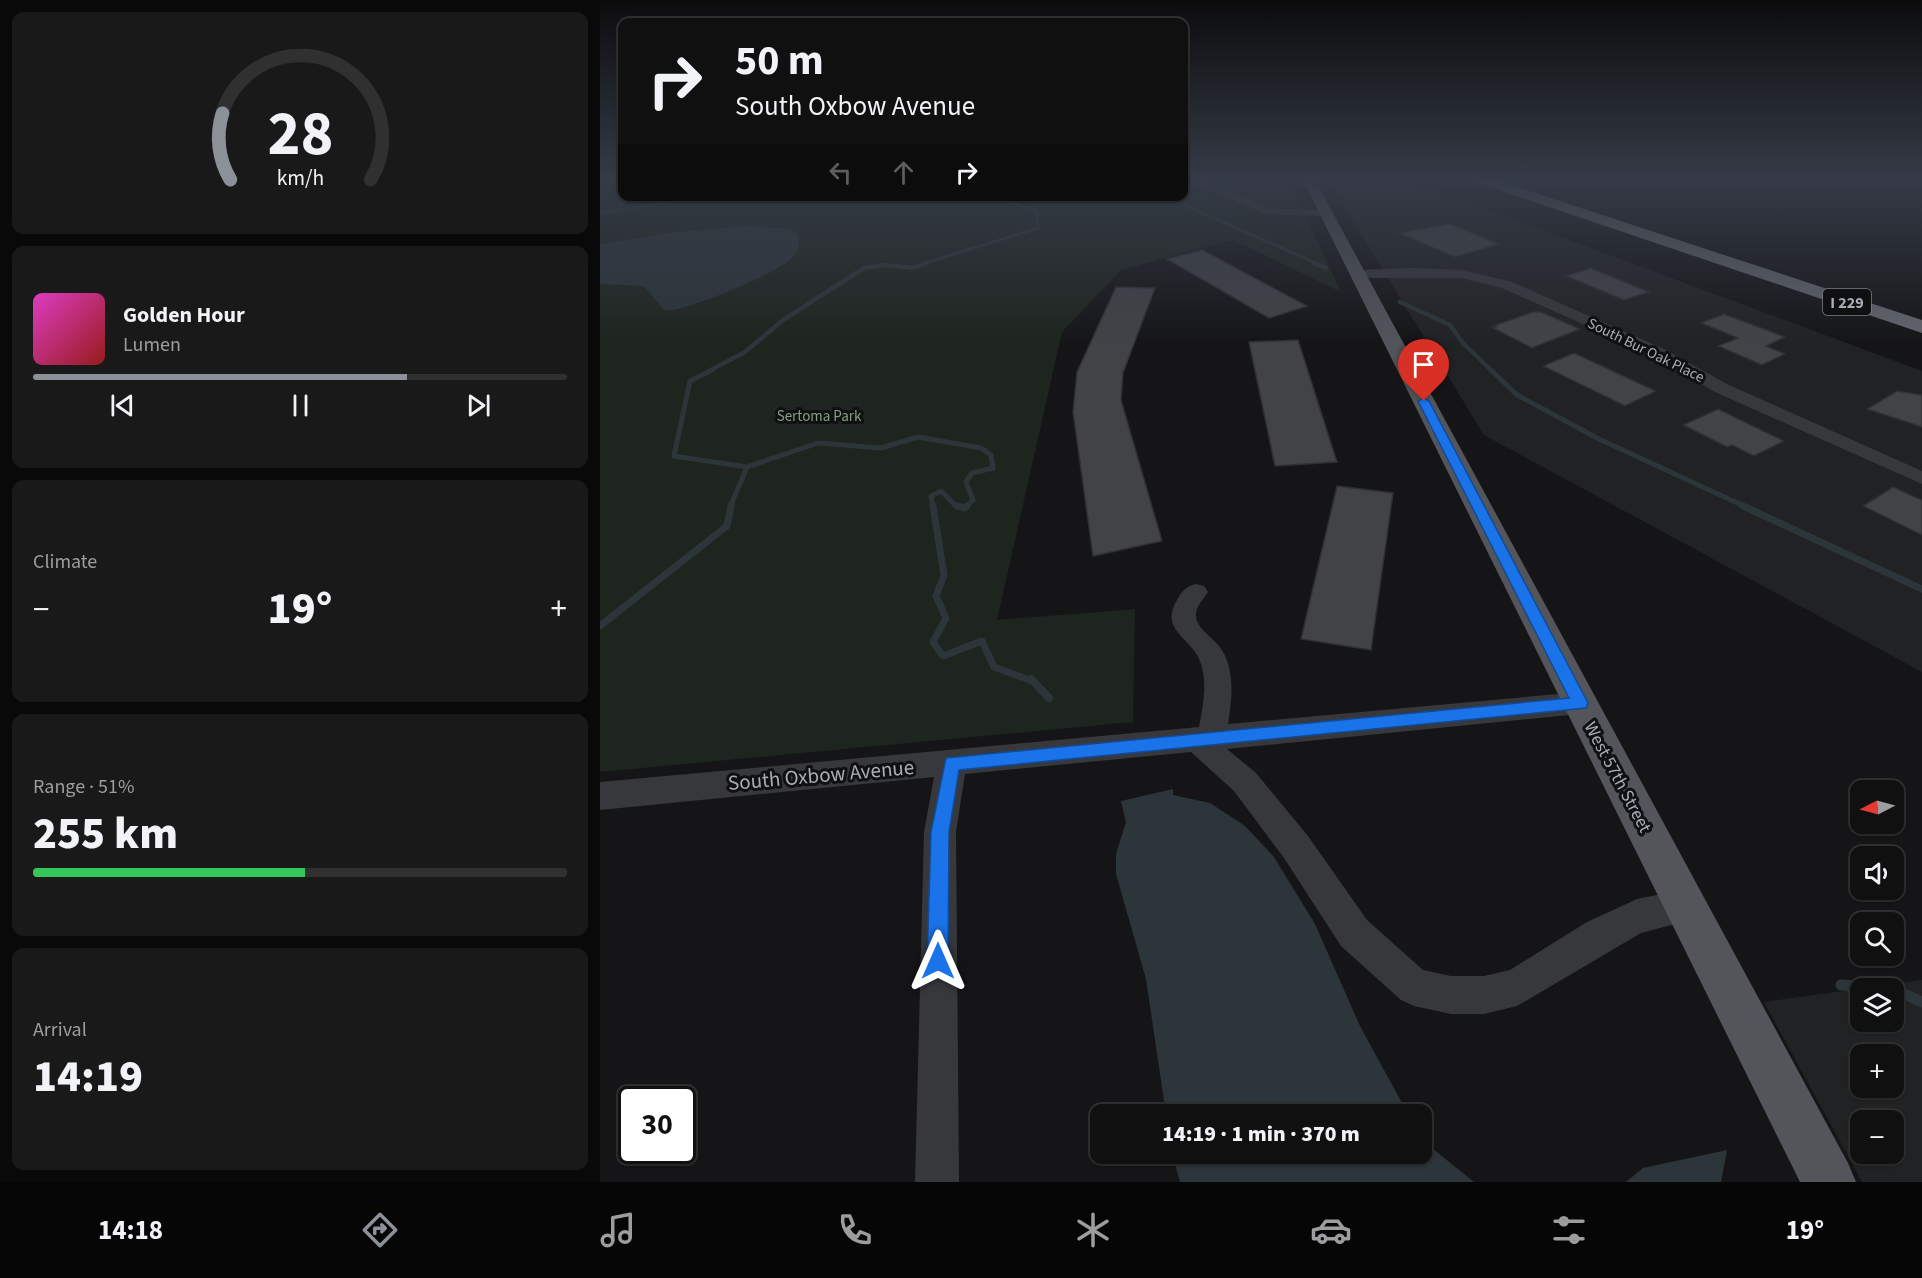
<!DOCTYPE html>
<meta charset="utf-8">
<style>
:root{--surface:#101011;--page:#19191a;--text:#f1f3f6;--muted:#9c9d9f;--line:#303031;--accent:#8c9099}
body{margin:0;font-family:"Source Sans 3",sans-serif;background:var(--page);color:var(--text);height:100vh;display:flex;flex-direction:column;font-size:22px;white-space:nowrap}
*{box-sizing:border-box;margin:0}
p{font-size:20px;color:var(--muted)}
.icon{flex:none;width:33px;height:33px;fill:none;stroke:currentColor;stroke-width:2;stroke-linecap:round;stroke-linejoin:round}
.map{position:relative;flex:1;overflow:hidden}
.panel{display:flex;flex-direction:column;gap:12px;padding:12px;background:#090909;width:600px}
.panel>*{flex:none}
.hud{position:absolute;left:18px;top:18px;width:570px;height:183px;border-radius:12px;box-shadow:0 2px 4px #0004,0 0 0 2px var(--line);background:#101011;color:var(--text);overflow:hidden}
.needle{width:39px;rotate:264deg}
.fabs{position:absolute;left:1250px;top:780px;display:grid;gap:12px}
.fabs a{display:grid;place-items:center;width:54px;height:54px;border-radius:12px;background:var(--surface);box-shadow:0 2px 4px #0004,0 0 0 2px var(--line);font-size:30px}
.speed{position:absolute;left:18px;top:1086px;display:flex;gap:12px;font-size:30px;font-weight:700;text-align:center}
.speed>*{display:grid;place-content:center;width:78px;height:78px;border-radius:50%;background:var(--surface);box-shadow:0 2px 4px #0004,0 0 0 2px var(--line);line-height:1}
.speed .limit{border:3px solid #111;border-radius:9px;background:#fff;color:#111}
.pin{position:absolute;display:grid;place-items:center;width:51px;height:51px;color:#fff;margin:-62px -26px;border-radius:50% 50% 50% 0;rotate:-45deg;box-shadow:0 0 6px #0007}
.pin .icon{rotate:45deg}
.me{position:absolute;width:66px;margin:-33px;rotate:0deg;stroke-linejoin:round;filter:drop-shadow(0 0 4px #0008)}
.turn{display:flex;align-items:center;gap:21px;height:126px;padding:0 18px;font-size:27px}
.turn .icon{width:78px;height:78px;stroke-width:2.5}
.turn b{display:block;font-size:42px;line-height:51px}
.lanes{display:flex;align-items:center;height:57px;padding:0 18px;background:#0003;justify-content:center;gap:30px;direction:ltr}
.lanes .off{opacity:.35}
.big{font-size:45px;font-weight:800;line-height:1.1}
.panel .tile{flex:1;display:flex;flex-direction:column;justify-content:center;gap:9px;min-width:0;padding:0 21px;border-radius:12px;background:var(--page)}
.panel .dial{align-items:center;gap:0}
.dial svg{height:156px;overflow:visible;fill:none;stroke:var(--line);stroke-width:7;stroke-linecap:round;text-anchor:middle}
.dial text{fill:var(--text);stroke:none}
.song{display:flex;align-items:center;gap:18px}
.cover{width:72px;height:72px;border-radius:9px;background:linear-gradient(135deg,hsl(310 70% 55%),hsl(0 70% 35%))}
.played{height:6px;border-radius:3px;background:linear-gradient(90deg,var(--accent) 70%,var(--line) 70%)}
.keys{display:flex;justify-content:space-around;direction:ltr}
.heat{display:flex;justify-content:space-between;align-items:center;font-size:33px;direction:ltr}
.charge{height:9px;border-radius:4px;background:linear-gradient(90deg,#34c759 51%,var(--line) 0)}
.trip{position:absolute;left:490px;top:1104px;width:342px;height:60px;border-radius:12px;background:var(--surface);box-shadow:0 2px 4px #0004,0 0 0 2px var(--line);font-weight:800;line-height:60px;text-align:center}
.tabs{display:flex;height:96px;justify-content:space-around;align-items:center;background:#060607;color:var(--muted)}
.tabs .icon{width:42px;height:42px}
.tabs .current{color:var(--accent)}
.tabs b{font-size:27px;color:var(--text)}
main{display:flex;flex:1;min-height:0}
.map>svg:first-child{display:block}
.built{fill:#212224;fill-rule:evenodd}
.green{fill:#1e251e}
.water{fill:#2c353a}
.lines{fill:none;stroke-linecap:round;stroke-linejoin:round}
.stream-far5{stroke:#2c353a;stroke-width:3}
.stream-far4{stroke:#2c353a;stroke-width:4.5}
.stream-far3{stroke:#2c353a;stroke-width:5}
.stream-far2{stroke:#2c353a;stroke-width:7}
.stream-far1{stroke:#2c353a;stroke-width:8}
.stream{stroke:#2c353a;stroke-width:11}
.building{fill:#424347;stroke:#2f3033;stroke-width:1.5}
.minor{fill:#37383c;fill-rule:evenodd}
.major{fill:#53555b;fill-rule:evenodd}
.highway{fill:#63666c;fill-rule:evenodd}
.route{fill:#1a73e8;stroke:#114b97;stroke-width:1.5}
.labels{text-anchor:middle;stroke-width:6;stroke-linejoin:round;paint-order:stroke}
.far-street-label{font-size:15px;fill:#a8adb6;stroke:#101012}
.far-park-label{font-size:15px;fill:#80a080;stroke:#101012}
.shield{fill:#101012;stroke:#7a7e85;stroke-width:1.5}
.shield-label{font-size:16px;font-weight:bold;fill:#a8adb6}
.street-label{font-size:18px;fill:#a8adb6;stroke:#101012}
.near-street-label{font-size:21px;fill:#a8adb6;stroke:#101012}
</style>
<main>
<section class="panel">
<div class="tile dial"><svg viewBox="0 0 100 80">
<path d="M14 69A42 42 0 1 1 86 69"/>
<path d="M14 69A42 42 0 0 1 10 35" stroke="#8c9099"/>
<text x="50" y="56" font-size="32" font-weight="700">28</text>
<text x="50" y="72" font-size="11">km/h</text>
</svg></div>
<div class="tile">
<div class="song"><i class="cover"></i><div><b>Golden Hour</b><p>Lumen</p></div></div>
<div class="played"></div>
<div class="keys"><svg class="icon" aria-label="previous" viewBox="0 0 24 24"><path d="M18 5L8 12l10 7zM5 5v14"/></svg><svg class="icon" aria-label="pause" viewBox="0 0 24 24"><path d="M8 5v14M16 5v14"/></svg><svg class="icon" aria-label="next" viewBox="0 0 24 24"><path d="M6 5l10 7-10 7zM19 5v14"/></svg></div>
</div>
<div class="tile"><p>Climate</p>
<div class="heat"><a>−</a><b class="big">19°</b><a>+</a></div>
</div>
<div class="tile"><p>Range · 51%</p><b class="big">255 km</b><div class="charge"></div></div>
<div class="tile"><p>Arrival</p><b class="big">14:19</b></div>
</section>
<div class="map">
<svg width="1322" height="1182" viewBox="0 0 1322 1182">
<rect width="100%" height="100%" fill="#151517"/>
<g class="built">
<path d="M584 180H690L715 237 584 182Z"/>
<path d="M728 180H807L1322 371V672L884 435Z"/>
<path d="M1322 980V1182H1262L1164 1002ZM1260 988H1293V1022H1260ZM1260 1054H1293V1088H1260ZM1260 1120H1293V1154H1260Z"/>
</g>
<path class="green" d="M0 180H22V196H584V182L715 237 741 292 633 240 521 270 462 332 397 620 535 609 533 722 0 772Z"/>
<g class="water">
<path d="M145 226 191 229 199 235C199 243 199 250 193 257 175 275 99 305 73 310H64L44 286 0 284V245L67 233Z"/>
<path d="M573 789V795L610 803 645 826 674 857 715 924 760 1026 808 1114H566L546 979 516 874V854L526 822 521 801Z"/>
<path d="M822 1140 874 1182H580L572 1154H822Z"/>
<path d="M1127 1150 1121 1182H1026L1043 1168Z"/>
</g>
<g class="lines">
<g class="stream-far5">
<path d="M564 196 718 264"/>
<path d="M0 213 87 199 132 196"/>
<path d="M322 264 438 228 436 211 404 200 379 196"/>
</g>
<g class="stream-far4">
<path d="M714 263 726 268"/>
<path d="M800 302 850 325 862 342 892 371"/>
<path d="M109 371 145 352 183 320 264 268 284 265 313 268 326 263"/>
</g>
<g class="stream-far3">
<path d="M112 370 90 381 74 456 147 467 130 507"/>
<path d="M891 370 917 395 999 439 1146 507"/>
<path d="M147 467 218 443 281 448 318 437 381 448 391 455 393 468 372 473 366 482 373 500 366 507"/>
<path d="M333 507 331 496 341 491 355 505 362 507"/>
</g>
<g class="stream-far2">
<path d="M333 506 344 575 336 596 346 618 333 642 343 656 382 641 394 667 432 681"/>
<path d="M357 506 365 508 367 506"/>
<path d="M1143 506 1322 589"/>
<path d="M0 626 127 526 131 506"/>
</g>
<path class="stream-far1" d="M431 679 449 698"/>
<g class="stream">
<path d="M1241 985 1285 988"/>
<path d="M1293 989 1322 1002"/>
</g>
</g>
<g class="building">
<path d="M850 224 899 244 855 257 799 233Z"/>
<path d="M602 250 707 306 669 318 567 259Z"/>
<path d="M991 268 1049 292 1024 300 966 276Z"/>
<path d="M516 287 555 288 523 373 521 400 562 541 493 556 473 412 477 372Z"/>
<path d="M933 312H941L980 329 932 348 893 328 896 327 893 326Z"/>
<path d="M1124 314 1185 337 1166 346 1185 354 1162 365 1118 346 1138 338 1101 323Z"/>
<path d="M698 340 737 462 675 466 649 342Z"/>
<path d="M974 353 1056 391 1025 406 943 366Z"/>
<path d="M1297 391 1322 395V427L1267 409Z"/>
<path d="M1118 409 1184 441 1154 456 1132 445 1127 447 1083 425Z"/>
<path d="M737 486 793 493 771 650 701 639Z"/>
<path d="M1293 487 1322 500V535L1263 506Z"/>
</g>
<g class="lines">
<g class="minor">
<path d="M586 180H599L672 209 726 210 732 213 726 216 666 214Z"/>
<path d="M815 268 861 270 912 282 1064 349 1127 384 1322 471V484L1115 392 1052 355 902 288 861 278H757L750 274 757 270Z"/>
<path d="M596 584 604 586 608 592C603 600 595 607 596 617 597 628 612 637 619 646 636 668 632 699 628 724L980 692 990 695 994 703 990 711 980 714 627 749 656 773 708 836 767 920 823 970 851 976H884L910 970 987 922 1037 899 1086 889 1098 894 1103 906 1098 918 1041 933 917 1006 884 1014H851L814 1006 801 1000 741 946 684 858 634 791 591 752 365 774 356 832 359 1182H315L324 832 334 777 0 810V782L599 727C603 706 608 682 600 661 592 639 560 630 576 602 581 592 586 586 596 584Z"/>
</g>
<path class="major" d="M703 180H715L1248 1163 1256 1182H1200Z"/>
<path class="highway" d="M876 180H896L1322 320V333L878 183Z"/>
</g>
<linearGradient id="sky" x2="0" y2="1"><stop stop-color="#0c0c0d"/><stop offset="0.52" stop-color="#353b47"/><stop offset="1" stop-color="#353b47" stop-opacity="0"/></linearGradient>
<rect width="1322" height="345" fill="url(#sky)"/>
<path class="route" d="M824 398 829 401 986 699 988 703 986 708 359 770 349 832 348 961 345 968 338 971 330 968 327 961 331 832 346 758 969 698 818 401Z"/>
<g class="labels">
<g class="far-street-label">
<text transform="translate(1046 350) rotate(26)" y="5">South Bur Oak Place</text>
</g>
<g class="far-park-label">
<text x="219" y="421">Sertoma Park</text>
</g>
<rect class="shield" x="1223" y="289" width="48" height="26" rx="4.5"/>
<g class="shield-label">
<text x="1247" y="308">I 229</text>
</g>
<g class="street-label">
<text transform="translate(1018 777) rotate(62)" y="6">West 57th Street</text>
</g>
<g class="near-street-label">
<text transform="translate(221 775) rotate(-5)" y="7">South Oxbow Avenue</text>
</g>
</g>
</svg>
<div class="fabs">
<a><svg class="needle" viewBox="-14 -14 28 28"><path d="M0-13l5 13h-10z" fill="#e53935"/><path d="M0 13l5-13h-10z" fill="#9c9d9f"/></svg></a>
<a><svg class="icon" aria-label="sound" viewBox="0 0 24 24"><path d="M4 9h4l5-4v14l-5-4H4zM17 9q2 3 0 6"/></svg></a>
<a><svg class="icon" aria-label="search" viewBox="0 0 24 24"><circle cx="10" cy="10" r="6"/><path d="M15 15l6 6"/></svg></a>
<a><svg class="icon" aria-label="layers" viewBox="0 0 24 24"><path d="M12 4l9 5-9 5-9-5zM3 14l9 5 9-5"/></svg></a>
<a>+</a>
<a>−</a>
</div>
<div class="speed"><div class="limit">30</div></div>
<div class="pin" style="left:824px;top:401px;background:#d93025"><svg class="icon" aria-label="arrive" viewBox="0 0 24 24"><path d="M6 21V4h12l-3 4 3 4H6"/></svg></div>
<svg class="me" style="left:338px;top:961px" viewBox="-20 -20 40 40"><path d="M0-17L14 15 0 8-14 15z" fill="#1a73e8" stroke="#fff" stroke-width="4"/></svg>
<div class="trip">14:19 · 1 min · 370 m</div>
<div class="hud">
<div class="turn"><svg class="icon" aria-label="right" viewBox="0 0 24 24"><path d="M7 20v-9h11M14 6l5 5-5 5"/></svg><div><b>50 m</b>South Oxbow Avenue</div></div>
<div class="lanes"><svg class="icon off" aria-label="left" viewBox="0 0 24 24"><path d="M17 20v-9H6M10 6l-5 5 5 5"/></svg><svg class="icon off" aria-label="ahead" viewBox="0 0 24 24"><path d="M12 20V5M6 11l6-6 6 6"/></svg><svg class="icon" aria-label="right" viewBox="0 0 24 24"><path d="M7 20v-9h11M14 6l5 5-5 5"/></svg></div>
</div>
</div>
</main>
<nav class="tabs">
<b>14:18</b>
<svg class="icon current" aria-label="directions" viewBox="0 0 24 24"><path d="M12 3l9 9-9 9-9-9zM9 14v-3h6M13 9l2 2-2 2"/></svg>
<svg class="icon" aria-label="music" viewBox="0 0 24 24"><path d="M9 18V5l10-2v13"/><circle cx="6" cy="18" r="3"/><circle cx="16" cy="16" r="3"/></svg>
<svg class="icon" aria-label="phone" viewBox="0 0 24 24"><path d="M5 4h4l2 5-3 2q2 4 5 5l2-3 5 2v4C11 20 4 13 5 4z"/></svg>
<svg class="icon" aria-label="climate" viewBox="0 0 24 24"><path d="M12 3v18M4 7l16 10M4 17L20 7"/></svg>
<svg class="icon" aria-label="car" viewBox="0 0 24 24"><path d="M5 17H2v-5l4-1 3-4h7l3 4 3 1v5h-3M9 17h6M6 11h13"/><circle cx="7" cy="17" r="2"/><circle cx="17" cy="17" r="2"/></svg>
<svg class="icon" aria-label="filters" viewBox="0 0 24 24"><path d="M4 7h16M4 17h16"/><circle cx="9" cy="7" r="2"/><circle cx="15" cy="17" r="2"/></svg>
<b>19°</b>
</nav>
